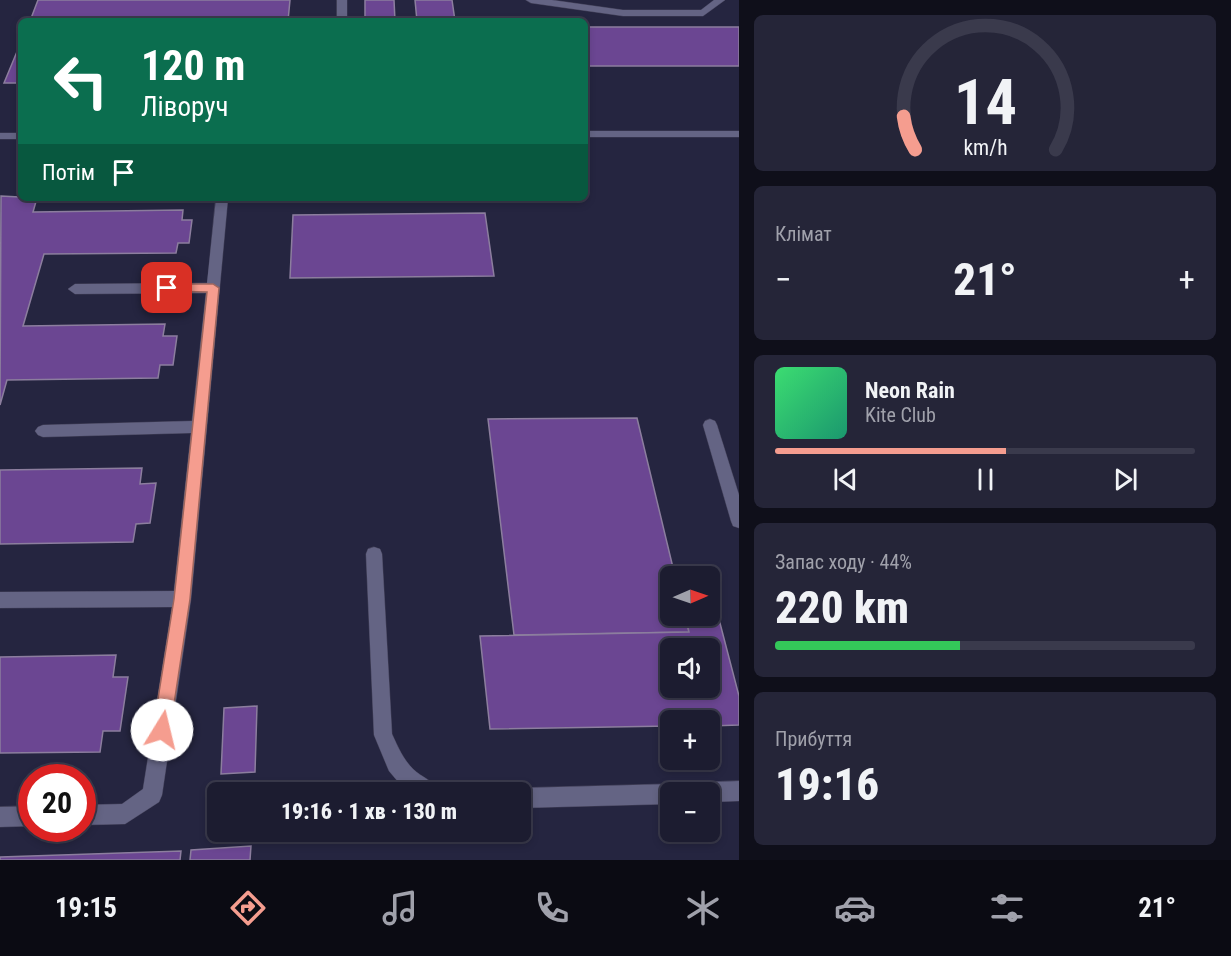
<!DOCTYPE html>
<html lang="uk">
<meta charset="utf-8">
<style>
:root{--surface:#1c1c30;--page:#252538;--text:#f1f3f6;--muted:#a0a1ab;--line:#3a3a4c;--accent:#f59d8f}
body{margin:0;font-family:"Roboto Condensed",sans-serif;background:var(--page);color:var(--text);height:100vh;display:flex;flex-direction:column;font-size:22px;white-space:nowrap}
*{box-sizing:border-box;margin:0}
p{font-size:20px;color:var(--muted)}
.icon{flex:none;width:33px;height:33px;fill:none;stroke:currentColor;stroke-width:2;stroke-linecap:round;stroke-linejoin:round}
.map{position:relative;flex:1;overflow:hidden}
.panel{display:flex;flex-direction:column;gap:15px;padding:15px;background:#0f0f1a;width:492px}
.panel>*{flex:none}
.banner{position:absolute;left:18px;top:18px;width:570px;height:183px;border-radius:9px;box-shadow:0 3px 9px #0003,0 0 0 2px var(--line);background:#0b6e4f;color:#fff;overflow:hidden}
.needle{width:39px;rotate:88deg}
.fabs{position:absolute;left:660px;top:566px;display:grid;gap:12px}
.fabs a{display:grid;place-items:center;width:60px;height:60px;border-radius:9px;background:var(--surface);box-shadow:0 3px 9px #0003,0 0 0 2px var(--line);font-size:30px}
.speed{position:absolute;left:18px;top:764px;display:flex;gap:12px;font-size:30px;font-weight:700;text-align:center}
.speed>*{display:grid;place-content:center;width:78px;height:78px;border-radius:50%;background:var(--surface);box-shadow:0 3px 9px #0003,0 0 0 2px var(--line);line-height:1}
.speed .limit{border:9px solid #d22;background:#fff;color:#111}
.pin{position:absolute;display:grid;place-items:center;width:51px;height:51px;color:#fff;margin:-26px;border-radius:12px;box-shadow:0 3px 9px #0006}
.me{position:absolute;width:66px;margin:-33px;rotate:9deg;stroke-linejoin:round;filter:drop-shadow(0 0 4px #0008)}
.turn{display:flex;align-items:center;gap:21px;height:126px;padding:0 24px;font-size:27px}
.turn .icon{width:78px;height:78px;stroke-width:2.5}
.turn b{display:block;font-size:42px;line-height:51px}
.then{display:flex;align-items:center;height:57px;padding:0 24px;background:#0003;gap:12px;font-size:22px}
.big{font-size:45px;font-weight:800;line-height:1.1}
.panel .card{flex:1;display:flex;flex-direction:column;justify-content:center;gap:9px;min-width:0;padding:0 21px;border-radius:9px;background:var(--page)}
.panel .dial{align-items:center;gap:0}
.dial svg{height:156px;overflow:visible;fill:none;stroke:var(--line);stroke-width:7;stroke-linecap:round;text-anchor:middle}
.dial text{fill:var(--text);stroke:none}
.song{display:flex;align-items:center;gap:18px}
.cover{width:72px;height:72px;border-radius:9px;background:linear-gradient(135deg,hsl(140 70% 55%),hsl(160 70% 35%))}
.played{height:6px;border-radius:3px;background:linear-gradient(90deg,var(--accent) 55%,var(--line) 55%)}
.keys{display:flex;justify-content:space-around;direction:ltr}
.heat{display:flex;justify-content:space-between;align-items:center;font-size:33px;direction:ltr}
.charge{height:9px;border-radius:4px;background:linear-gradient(90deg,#34c759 44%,var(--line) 0)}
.trip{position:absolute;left:207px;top:782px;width:324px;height:60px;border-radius:9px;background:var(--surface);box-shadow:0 3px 9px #0003,0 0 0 2px var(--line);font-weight:800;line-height:60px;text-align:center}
.dock{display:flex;height:96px;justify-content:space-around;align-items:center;background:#0b0b13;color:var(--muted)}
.dock .icon{width:42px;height:42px}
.dock .active{color:var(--accent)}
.dock b{font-size:27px;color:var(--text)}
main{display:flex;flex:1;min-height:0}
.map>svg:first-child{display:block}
.building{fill:#6b4692;stroke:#8c7e9e;stroke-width:1.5;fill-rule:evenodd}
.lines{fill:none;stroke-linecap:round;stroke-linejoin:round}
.lane-casing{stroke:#424058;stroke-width:1}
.lane{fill:#646484;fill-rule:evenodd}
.route{fill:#f59d8f;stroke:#9f665d;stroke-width:1.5}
</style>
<main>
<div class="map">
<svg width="739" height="860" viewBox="0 0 739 860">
<rect width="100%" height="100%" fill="#252540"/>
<g class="building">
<path d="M38 0H290L288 21H30Z"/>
<path d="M365 0H394L395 21H365Z"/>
<path d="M415 0H452L455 21H417Z"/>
<rect x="585" y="27" width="154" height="39"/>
<path d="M21 42V83H4Z"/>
<path d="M1 196 37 198 33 212 183 210 182 220H192L189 243H178L176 253 44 254 23 326 165 324 163 336H177L173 365H160L158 378 7 380 0 405Z"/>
<path d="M485 213 494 276 290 278 293 215Z"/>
<path d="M637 418 675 576H670V615H685L689 632 514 635 488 419Z"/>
<path d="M142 468 140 484 156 483 150 523 136 524 133 542 0 544V470Z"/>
<path d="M715 604 739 696V725L710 726V720H670V726L490 729 480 636 689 632 685 615H710V605ZM670 648H710V687H670Z"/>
<path d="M116 655 113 677H128L120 731H103L100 752 0 753V657Z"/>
<path d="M257 706 255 772 221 774 224 708Z"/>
<path d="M251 846 250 860H190L191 850Z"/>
<path d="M181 851 180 860H0V857Z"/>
</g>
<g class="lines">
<defs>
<g id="lane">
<rect x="337" y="0" width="10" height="21"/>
<path d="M526 0H552L623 10H701L714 0H725L703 16H623L531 3Z"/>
<rect x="585" y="131" width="154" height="6"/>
<rect x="0" y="133" width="21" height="6"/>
<path d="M216 198H228L191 599 162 795 159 802 125 824 82 825V805L122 804 143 789 172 607 0 608V592L174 591 191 433 43 437 38 435 35 431 38 427 43 425 192 421 206 293 75 294 68 289 75 284 207 283Z"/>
<path d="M710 419 715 421 717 425 739 495V528L733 526 731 521 703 425 705 421Z"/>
<path d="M374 547 380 549 382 554 392 734C398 747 403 759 413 769 422 778 434 780 439 792H412L400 784 389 771 374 735 366 554 368 549Z"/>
<path d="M739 781V801L710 802V792H700L703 785 710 782Z"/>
<path d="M670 784 677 787 679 792H670V804L520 808V792H513L520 788Z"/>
<path d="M32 806V826L0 827V807Z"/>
</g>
</defs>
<use href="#lane" class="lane-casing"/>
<use href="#lane" class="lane"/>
</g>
<path class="route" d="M167 284H213L219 288 190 599 170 730 168 736 162 739 156 736 153 730 174 599 207 292 163 291 161 288Z"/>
</svg>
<div class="fabs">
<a><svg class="needle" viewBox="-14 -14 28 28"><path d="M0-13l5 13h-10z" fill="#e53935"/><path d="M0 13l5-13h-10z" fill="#a0a1ab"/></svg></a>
<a><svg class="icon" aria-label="sound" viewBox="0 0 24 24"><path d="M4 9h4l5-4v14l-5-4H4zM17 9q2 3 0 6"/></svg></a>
<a>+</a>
<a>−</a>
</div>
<div class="speed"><div class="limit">20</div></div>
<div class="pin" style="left:167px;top:288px;background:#d93025"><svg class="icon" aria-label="arrive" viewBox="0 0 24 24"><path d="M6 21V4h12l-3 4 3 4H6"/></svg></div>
<svg class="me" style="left:162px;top:730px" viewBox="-20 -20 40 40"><circle r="19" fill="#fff"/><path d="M0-13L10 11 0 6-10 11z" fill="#f59d8f"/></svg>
<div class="trip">19:16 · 1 хв · 130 m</div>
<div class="banner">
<div class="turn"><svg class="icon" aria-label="left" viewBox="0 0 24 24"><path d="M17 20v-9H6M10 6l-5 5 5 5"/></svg><div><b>120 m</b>Ліворуч</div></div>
<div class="then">Потім<svg class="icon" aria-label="arrive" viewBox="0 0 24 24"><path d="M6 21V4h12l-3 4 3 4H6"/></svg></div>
</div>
</div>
<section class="panel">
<div class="card dial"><svg viewBox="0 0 100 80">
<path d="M14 69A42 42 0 1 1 86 69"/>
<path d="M14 69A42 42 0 0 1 8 52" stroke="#f59d8f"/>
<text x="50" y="56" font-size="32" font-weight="700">14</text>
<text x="50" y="72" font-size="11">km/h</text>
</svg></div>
<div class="card"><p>Клімат</p>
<div class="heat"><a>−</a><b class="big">21°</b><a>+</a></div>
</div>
<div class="card">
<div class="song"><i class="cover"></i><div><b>Neon Rain</b><p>Kite Club</p></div></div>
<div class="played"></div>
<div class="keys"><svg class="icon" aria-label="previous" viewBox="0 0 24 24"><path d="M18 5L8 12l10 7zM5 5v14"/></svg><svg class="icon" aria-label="pause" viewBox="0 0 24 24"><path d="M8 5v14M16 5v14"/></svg><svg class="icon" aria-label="next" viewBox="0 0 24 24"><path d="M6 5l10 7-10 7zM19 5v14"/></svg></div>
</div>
<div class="card"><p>Запас ходу · 44%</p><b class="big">220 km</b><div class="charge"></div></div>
<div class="card"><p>Прибуття</p><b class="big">19:16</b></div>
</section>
</main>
<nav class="dock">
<b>19:15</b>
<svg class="icon active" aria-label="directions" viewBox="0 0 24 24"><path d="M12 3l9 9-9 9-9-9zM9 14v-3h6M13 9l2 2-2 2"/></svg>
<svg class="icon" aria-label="music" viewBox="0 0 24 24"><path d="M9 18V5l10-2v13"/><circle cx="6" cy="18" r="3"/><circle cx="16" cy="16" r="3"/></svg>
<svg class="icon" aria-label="phone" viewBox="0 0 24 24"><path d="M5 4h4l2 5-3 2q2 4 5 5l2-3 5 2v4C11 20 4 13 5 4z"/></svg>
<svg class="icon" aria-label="climate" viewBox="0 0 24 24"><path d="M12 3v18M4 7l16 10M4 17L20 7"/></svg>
<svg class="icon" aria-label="car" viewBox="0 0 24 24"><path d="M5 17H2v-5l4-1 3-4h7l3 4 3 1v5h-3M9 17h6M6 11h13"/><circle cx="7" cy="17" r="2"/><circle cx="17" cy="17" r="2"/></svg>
<svg class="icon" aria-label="filters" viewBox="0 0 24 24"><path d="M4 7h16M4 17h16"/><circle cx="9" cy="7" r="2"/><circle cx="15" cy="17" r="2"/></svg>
<b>21°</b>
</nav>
